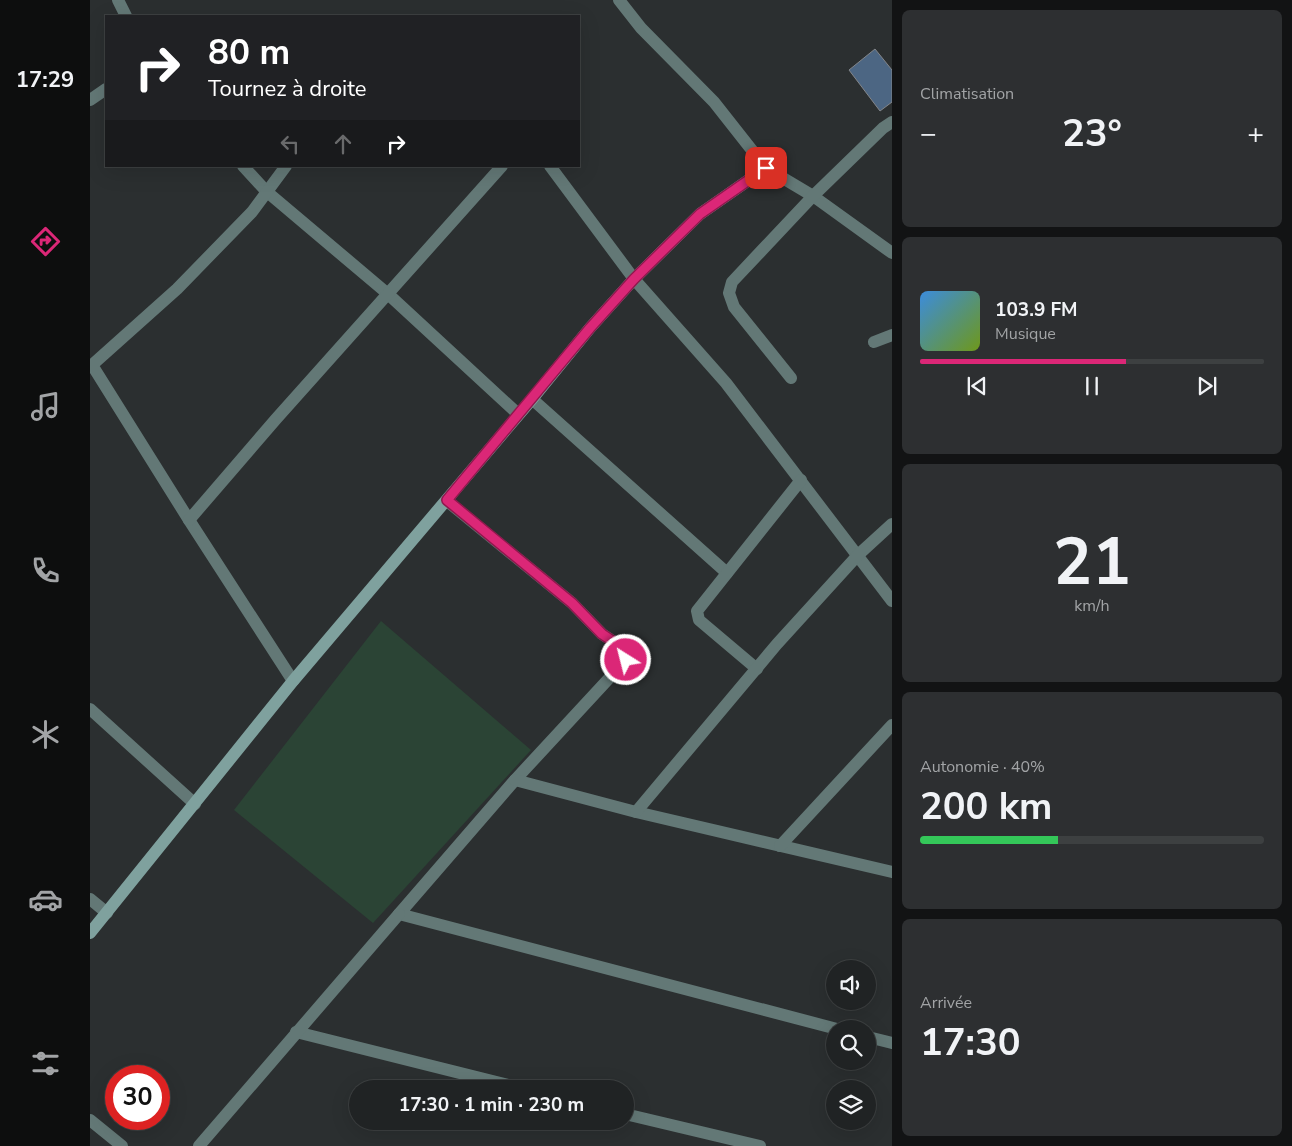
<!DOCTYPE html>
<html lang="fr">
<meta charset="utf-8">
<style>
:root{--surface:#202324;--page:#2d2f31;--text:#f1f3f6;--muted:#a2a4a6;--line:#3d4041;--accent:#db2777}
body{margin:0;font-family:"Nunito Sans",sans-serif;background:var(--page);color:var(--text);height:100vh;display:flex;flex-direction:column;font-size:19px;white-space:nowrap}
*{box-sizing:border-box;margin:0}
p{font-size:16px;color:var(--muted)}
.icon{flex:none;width:28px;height:28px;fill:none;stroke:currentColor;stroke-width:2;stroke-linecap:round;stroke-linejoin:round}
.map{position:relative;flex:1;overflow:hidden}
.details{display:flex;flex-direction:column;gap:10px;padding:10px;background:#121314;width:400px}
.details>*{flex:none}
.hud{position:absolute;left:15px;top:15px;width:475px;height:152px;border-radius:0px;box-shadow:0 5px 20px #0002,0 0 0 1px var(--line);background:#202124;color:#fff;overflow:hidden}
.fabs{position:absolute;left:736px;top:960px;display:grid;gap:10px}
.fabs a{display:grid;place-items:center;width:50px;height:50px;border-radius:50%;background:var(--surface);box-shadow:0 5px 20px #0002,0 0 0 1px var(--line);font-size:25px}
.speed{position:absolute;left:15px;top:1065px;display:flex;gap:10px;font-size:25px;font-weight:700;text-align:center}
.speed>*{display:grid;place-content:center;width:65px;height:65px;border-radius:50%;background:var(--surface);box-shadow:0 5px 20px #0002,0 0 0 1px var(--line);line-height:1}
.speed .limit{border:8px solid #d22;background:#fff;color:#111}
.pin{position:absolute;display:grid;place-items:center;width:42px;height:42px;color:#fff;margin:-21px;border-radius:10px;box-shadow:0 2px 8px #0006}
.me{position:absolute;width:55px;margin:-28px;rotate:324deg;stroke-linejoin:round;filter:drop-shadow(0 0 4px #0008)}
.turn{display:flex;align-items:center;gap:18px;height:105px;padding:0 20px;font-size:22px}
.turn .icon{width:65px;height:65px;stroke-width:2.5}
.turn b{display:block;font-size:35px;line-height:42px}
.lanes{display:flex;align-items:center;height:48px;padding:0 20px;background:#0003;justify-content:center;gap:25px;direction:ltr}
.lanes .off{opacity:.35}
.big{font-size:38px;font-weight:700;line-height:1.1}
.details .widget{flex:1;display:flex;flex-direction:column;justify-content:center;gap:8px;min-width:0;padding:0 18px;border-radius:8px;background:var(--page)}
.details .dial{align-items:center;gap:0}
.dial b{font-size:65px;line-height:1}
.song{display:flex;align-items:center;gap:15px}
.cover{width:60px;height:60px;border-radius:8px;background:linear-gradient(135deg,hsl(210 70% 55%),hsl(80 70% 35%))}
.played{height:5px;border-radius:2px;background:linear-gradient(90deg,var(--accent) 60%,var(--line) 60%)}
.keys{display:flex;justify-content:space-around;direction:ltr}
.heat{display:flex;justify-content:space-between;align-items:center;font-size:28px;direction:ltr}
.charge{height:8px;border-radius:4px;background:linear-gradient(90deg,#34c759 40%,var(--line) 0)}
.trip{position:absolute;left:259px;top:1080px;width:285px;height:50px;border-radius:25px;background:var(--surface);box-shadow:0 5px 20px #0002,0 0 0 1px var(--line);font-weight:700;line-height:50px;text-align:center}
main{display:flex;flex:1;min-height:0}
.menu{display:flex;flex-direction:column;width:90px;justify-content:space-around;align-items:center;background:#0d0e0e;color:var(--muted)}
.menu .icon{width:35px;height:35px}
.menu .selected{color:var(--accent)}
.menu b{font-size:22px;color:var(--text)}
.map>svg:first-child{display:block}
.green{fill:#2b4435}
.building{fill:#4c6683;stroke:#83868a}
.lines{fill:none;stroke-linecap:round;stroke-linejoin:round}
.street{stroke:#637876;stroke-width:12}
.secondary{stroke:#7fa19e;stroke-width:12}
.route-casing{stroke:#8e194d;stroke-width:12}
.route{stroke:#db2777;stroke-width:9}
</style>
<main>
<nav class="menu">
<b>17:29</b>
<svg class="icon selected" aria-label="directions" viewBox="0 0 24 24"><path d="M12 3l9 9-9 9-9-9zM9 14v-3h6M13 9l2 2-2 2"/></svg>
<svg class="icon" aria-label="music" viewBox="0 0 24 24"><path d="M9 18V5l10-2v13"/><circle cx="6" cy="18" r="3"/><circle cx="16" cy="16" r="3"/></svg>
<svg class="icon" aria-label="phone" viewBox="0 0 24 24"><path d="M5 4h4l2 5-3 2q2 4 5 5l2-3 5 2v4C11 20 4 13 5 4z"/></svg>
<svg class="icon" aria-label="climate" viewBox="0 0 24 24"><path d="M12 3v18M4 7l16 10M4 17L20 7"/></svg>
<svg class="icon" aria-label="car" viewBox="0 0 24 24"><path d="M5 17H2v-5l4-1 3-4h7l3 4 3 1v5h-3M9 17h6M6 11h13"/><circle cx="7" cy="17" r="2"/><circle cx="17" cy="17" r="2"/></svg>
<svg class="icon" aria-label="filters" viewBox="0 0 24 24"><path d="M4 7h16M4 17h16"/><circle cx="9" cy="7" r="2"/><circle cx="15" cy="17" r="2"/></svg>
</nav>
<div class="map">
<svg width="802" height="1146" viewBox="0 0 802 1146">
<rect width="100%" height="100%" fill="#2b2f30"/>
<path class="green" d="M291 621 441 750 283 923 144 810Z"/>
<path class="building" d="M785 49 802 70V102L790 111 759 70Z"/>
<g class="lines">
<g class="street">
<path d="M28 0 36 16"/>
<path d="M529 0 551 28 624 102 676 168 723 196 802 253"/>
<path d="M0 100 16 89"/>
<path d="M153 166 176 191 298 294 428 414"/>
<path d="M196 166 162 212 87 289 2 365 99 520 203 681"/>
<path d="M460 166 544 279 636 383 802 601"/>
<path d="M784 342 802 335"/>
<path d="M701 378 644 307 639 293 642 282 723 196 793 128 802 122"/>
<path d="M442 399 637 573"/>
<path d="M357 501 482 603 512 634 533 648 537 656 536 660 425 780 309 914 747 1029"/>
<path d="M99 520 186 419 412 166"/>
<path d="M667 669 609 620 607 611 711 480"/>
<path d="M0 709 105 804"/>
<path d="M425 780 546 812 802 872"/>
<path d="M546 812 687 644 768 555 802 524"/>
<path d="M690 846 802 725"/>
<path d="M0 899 17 913"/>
<path d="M206 1032 434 1089"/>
<path d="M778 1037 802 1043"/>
<path d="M535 1114 670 1146"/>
<path d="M0 1120 32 1146"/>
<path d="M109 1146 309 914"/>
</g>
<path class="secondary" d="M0 933 203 681 442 399 500 328 544 279 610 214 676 168"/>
</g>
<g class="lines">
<defs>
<path id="route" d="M536 660 537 656 533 648 512 634 482 603 357 500 500 328 544 279 610 214 676 168"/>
</defs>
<use href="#route" class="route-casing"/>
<use href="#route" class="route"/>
</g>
</svg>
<div class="fabs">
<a><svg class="icon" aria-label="sound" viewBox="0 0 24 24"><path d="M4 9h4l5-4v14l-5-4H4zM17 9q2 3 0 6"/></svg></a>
<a><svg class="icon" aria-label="search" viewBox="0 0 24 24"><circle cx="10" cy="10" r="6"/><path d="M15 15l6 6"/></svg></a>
<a><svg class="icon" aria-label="layers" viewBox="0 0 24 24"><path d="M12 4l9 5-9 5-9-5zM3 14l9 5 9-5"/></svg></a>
</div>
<div class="speed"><div class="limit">30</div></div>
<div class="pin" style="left:676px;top:168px;background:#d93025"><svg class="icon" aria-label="arrive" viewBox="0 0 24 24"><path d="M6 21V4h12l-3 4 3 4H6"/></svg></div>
<svg class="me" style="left:536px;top:660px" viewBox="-20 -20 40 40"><circle r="17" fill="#db2777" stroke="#fff" stroke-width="3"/><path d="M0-11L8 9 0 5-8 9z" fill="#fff"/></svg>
<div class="trip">17:30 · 1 min · 230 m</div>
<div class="hud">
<div class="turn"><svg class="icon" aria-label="right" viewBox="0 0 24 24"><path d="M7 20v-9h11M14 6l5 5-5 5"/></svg><div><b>80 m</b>Tournez à droite</div></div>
<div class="lanes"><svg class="icon off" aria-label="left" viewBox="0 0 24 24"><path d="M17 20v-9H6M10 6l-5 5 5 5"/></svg><svg class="icon off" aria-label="ahead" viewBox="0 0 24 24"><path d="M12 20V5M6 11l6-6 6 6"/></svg><svg class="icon" aria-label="right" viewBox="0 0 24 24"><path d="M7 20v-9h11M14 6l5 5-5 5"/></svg></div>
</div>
</div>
<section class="details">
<div class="widget"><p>Climatisation</p>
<div class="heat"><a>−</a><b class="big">23°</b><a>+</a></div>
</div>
<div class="widget">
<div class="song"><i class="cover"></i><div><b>103.9 FM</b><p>Musique</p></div></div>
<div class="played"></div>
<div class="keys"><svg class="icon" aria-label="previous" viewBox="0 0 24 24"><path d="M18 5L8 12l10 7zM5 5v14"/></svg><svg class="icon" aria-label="pause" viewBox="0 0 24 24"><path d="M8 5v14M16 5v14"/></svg><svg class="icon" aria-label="next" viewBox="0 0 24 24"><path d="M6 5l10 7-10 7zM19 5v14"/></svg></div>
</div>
<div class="widget dial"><b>21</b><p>km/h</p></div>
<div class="widget"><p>Autonomie · 40%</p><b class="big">200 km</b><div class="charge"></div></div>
<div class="widget"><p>Arrivée</p><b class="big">17:30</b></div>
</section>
</main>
